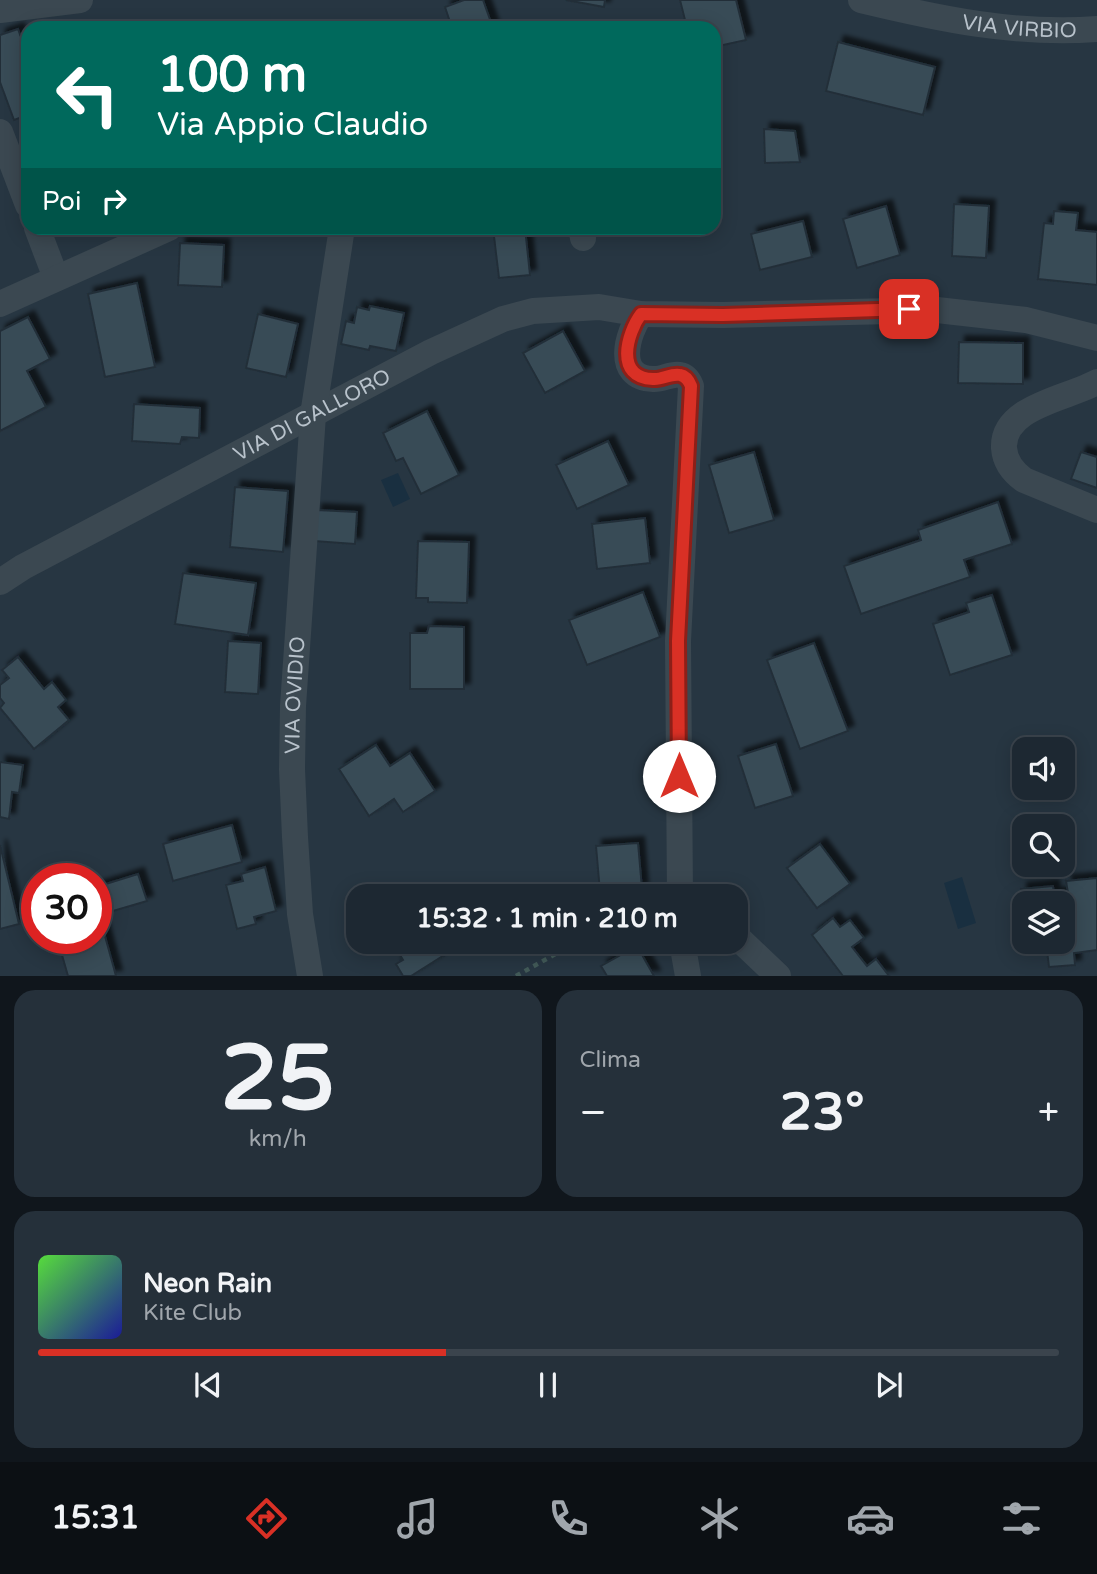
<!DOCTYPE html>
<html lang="it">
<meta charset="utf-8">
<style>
:root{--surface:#1d2832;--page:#25303a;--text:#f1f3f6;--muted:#a0a6ac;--line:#3b444d;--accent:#d93025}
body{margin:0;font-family:"Varela Round",sans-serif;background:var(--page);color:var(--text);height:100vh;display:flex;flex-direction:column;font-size:26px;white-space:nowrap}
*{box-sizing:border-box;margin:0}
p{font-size:23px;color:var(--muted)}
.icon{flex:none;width:38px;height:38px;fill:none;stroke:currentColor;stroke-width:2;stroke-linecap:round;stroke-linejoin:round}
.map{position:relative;height:976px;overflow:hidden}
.side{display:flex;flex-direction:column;gap:14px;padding:14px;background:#10161c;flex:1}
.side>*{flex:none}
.top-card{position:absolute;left:21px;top:21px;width:700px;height:214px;border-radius:21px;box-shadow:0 4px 18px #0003,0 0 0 2px var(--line);background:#00695c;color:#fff;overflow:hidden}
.buttons{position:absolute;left:1012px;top:737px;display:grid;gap:14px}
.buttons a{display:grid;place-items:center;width:63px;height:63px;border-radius:14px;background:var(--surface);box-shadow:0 4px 18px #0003,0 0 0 2px var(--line);font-size:35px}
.speed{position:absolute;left:21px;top:863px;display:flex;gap:14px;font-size:35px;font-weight:700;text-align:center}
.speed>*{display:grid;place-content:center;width:91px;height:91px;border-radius:50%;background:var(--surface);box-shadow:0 4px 18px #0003,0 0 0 2px var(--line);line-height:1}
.speed .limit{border:10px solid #d22;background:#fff;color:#111}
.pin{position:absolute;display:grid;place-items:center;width:60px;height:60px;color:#fff;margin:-30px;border-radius:14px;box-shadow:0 4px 10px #0006}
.me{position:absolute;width:77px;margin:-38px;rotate:0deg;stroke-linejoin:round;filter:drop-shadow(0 0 5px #0008)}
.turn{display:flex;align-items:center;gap:24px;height:147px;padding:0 21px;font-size:32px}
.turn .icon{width:91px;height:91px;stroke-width:2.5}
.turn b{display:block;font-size:49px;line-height:60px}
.then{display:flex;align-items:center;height:66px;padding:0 21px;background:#0003;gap:14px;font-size:26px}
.big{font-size:52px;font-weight:700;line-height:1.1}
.side .tile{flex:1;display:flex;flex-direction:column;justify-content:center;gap:10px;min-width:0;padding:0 24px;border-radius:21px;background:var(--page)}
.side .dial{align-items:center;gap:0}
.dial b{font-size:91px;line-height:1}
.song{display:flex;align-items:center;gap:21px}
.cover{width:84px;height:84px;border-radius:10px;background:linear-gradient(135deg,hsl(110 70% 55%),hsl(240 70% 35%))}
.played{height:7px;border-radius:4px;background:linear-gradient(90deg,var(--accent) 40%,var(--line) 40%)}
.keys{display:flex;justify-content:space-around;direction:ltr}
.heat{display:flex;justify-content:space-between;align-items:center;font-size:38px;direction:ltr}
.side .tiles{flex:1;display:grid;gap:14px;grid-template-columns:1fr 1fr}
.tile:last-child{grid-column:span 2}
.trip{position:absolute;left:346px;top:884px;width:402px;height:70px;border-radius:21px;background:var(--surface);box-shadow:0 4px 18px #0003,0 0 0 2px var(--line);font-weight:700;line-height:70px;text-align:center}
.dock{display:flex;height:112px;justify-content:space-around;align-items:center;background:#0c1014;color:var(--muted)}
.dock .icon{width:49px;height:49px}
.dock .selected{color:var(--accent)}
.dock b{font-size:32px;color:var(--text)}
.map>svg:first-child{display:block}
.water{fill:#192f40}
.building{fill:#394b57;stroke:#222f39;stroke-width:2;filter:url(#shadow)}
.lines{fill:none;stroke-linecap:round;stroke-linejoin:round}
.path{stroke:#425a58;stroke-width:4.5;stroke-dasharray:5 5;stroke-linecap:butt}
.street{stroke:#3b4851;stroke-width:26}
.route-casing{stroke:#8d1f18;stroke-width:18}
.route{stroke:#d93025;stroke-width:12}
.labels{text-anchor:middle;stroke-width:7;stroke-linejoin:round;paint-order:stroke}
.street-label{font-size:21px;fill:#b8c2cb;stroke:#1f2d37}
</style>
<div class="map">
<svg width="1097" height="976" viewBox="0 0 1097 976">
<defs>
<filter id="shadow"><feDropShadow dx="6" dy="-6" stdDeviation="2" flood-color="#0009"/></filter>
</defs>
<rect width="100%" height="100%" fill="#273642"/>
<g class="water">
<path d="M398 473 410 499 393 507 381 480Z"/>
<path d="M962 877 976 923 958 929 944 883Z"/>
</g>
<g class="building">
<path d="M464 0H483L493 28H452L445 7Z"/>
<path d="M566 0H605L604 7Z"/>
<path d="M680 0H736L746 40 714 47V28H687Z"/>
<path d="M18 29 28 57V115L14 120 0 82V35Z"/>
<path d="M838 42 935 67 923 115 826 91Z"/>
<path d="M764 129 795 131 800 162 765 163Z"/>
<path d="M954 204 989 206 986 258 952 256Z"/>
<path d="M886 206 900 255 857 268 843 219Z"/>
<path d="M1054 211 1078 213 1076 230 1097 232V285L1038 279 1044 223 1053 224Z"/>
<path d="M803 221 812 257 760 270 751 234Z"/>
<path d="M493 228H525L530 275 499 278Z"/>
<path d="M180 243 224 245 222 287 178 285Z"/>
<path d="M137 283 155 367 105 377 88 294Z"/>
<path d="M370 306 404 313 396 351 370 346 369 350 341 344 346 321 354 323 357 307 369 310Z"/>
<path d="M258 314 298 324 286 377 246 368Z"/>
<path d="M28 317 50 359 27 371 46 407 0 431V331Z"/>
<path d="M563 331 585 371 545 393 523 353Z"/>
<path d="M959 342 1023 343V384L958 383Z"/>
<path d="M134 404 200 408 199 438 182 437 180 444 132 441Z"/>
<path d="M427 411 459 475 421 494 403 458 396 461 383 433Z"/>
<path d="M608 441 629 485 577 509 556 465Z"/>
<path d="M754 452 774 520 729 533 709 465Z"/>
<path d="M1081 452 1097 457V488L1071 479Z"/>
<path d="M235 487 288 491 283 552 230 547Z"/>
<path d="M998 502 1012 544 964 560 970 577 861 614 844 566 921 540 918 530Z"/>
<path d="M316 510 357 512 355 544 314 541Z"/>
<path d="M645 518 650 563 597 569 592 524Z"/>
<path d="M418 541 469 542 467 603 428 602V598H416Z"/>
<path d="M183 573 256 583 248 635 175 624Z"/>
<path d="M643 592 660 637 587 665 569 620Z"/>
<path d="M992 595 1012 655 950 675 933 624 969 612 966 603Z"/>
<path d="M429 626 464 627V689H410V633H427Z"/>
<path d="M228 641 261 643 258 694 225 692Z"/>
<path d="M814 643 848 731 800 749 767 660Z"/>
<path d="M18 657 44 689 52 682 66 700 58 707 69 720 34 749 0 708 4 703 0 698V685L9 678 2 670Z"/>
<path d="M776 744 793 796 755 808 738 756Z"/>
<path d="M376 745 390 766 410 753 435 791 403 812 394 799 369 816 339 769Z"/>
<path d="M0 762 23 765 19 793 12 792 9 819 0 817Z"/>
<path d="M232 825 242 862 173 881 163 844Z"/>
<path d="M638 843 642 889 600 892 596 846Z"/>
<path d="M820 844 850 884 817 908 787 868Z"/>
<path d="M0 845 19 924 0 929Z"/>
<path d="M265 867 276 911 254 917 256 924 237 929 226 885 243 881 241 874Z"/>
<path d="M138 874 147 901 96 916V887Z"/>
<path d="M1097 878V950L1074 953 1075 965 1049 967 1046 942H1062V903H1024V923L1021 889 1053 886 1054 894 1068 893 1066 881Z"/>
<path d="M833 918 840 927 850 920 864 938 852 947 867 966 876 959 889 976H843L812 935Z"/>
<path d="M103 929 116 976H68L58 941 70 938H96V930Z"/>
<path d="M392 942H443L449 952 411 976H403L396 964 403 960Z"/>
<path d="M637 946 654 976H607L601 966Z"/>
</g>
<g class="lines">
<path class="path" d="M516 976 577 942"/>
<g class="street">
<path id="s1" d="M861 0C940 19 1015 35 1097 29"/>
<path d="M0 10 80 0"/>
<path d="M0 132 28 205"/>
<path d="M37 228 56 278"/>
<path d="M581 228 583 238"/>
<path d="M0 304 169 228"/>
<path d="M641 314C627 333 614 378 653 379 662 380 671 373 680 375 686 376 689 381 691 386L678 641 680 896"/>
<path d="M1097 382C1069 398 1002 406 1004 448 1005 462 1013 472 1024 480L1097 510"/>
<path id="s2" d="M0 582 23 567 431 352 503 319 533 311 599 307 641 314 723 315 937 310 1026 320 1097 338"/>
<path d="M737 937 778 976"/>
<path d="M682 942 688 976"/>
<path id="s3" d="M310 976 300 914 295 837 292 769 293 706 313 415 342 228"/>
</g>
</g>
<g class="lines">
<defs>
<path id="route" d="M679 776 678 641 691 386C689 381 686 376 680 375 671 373 662 380 653 379 614 378 627 333 641 314L723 315 909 309"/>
</defs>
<use href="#route" class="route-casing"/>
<use href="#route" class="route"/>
</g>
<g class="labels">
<g class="street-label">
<text dy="7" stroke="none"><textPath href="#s1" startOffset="161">VIA VIRBIO</textPath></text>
<text dy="7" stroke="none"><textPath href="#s2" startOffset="354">VIA DI GALLORO</textPath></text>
<text dy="7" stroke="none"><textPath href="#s3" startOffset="282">VIA OVIDIO</textPath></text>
</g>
</g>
</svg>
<div class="buttons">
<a><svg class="icon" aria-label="sound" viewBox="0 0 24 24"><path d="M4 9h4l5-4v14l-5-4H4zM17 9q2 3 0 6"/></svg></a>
<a><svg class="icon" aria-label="search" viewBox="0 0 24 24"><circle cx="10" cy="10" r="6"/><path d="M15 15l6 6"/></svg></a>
<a><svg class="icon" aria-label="layers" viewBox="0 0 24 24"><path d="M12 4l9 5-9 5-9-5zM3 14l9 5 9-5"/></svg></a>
</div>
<div class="speed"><div class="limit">30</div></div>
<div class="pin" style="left:909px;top:309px;background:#d93025"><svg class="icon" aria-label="arrive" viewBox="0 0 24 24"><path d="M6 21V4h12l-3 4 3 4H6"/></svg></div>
<svg class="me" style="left:679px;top:776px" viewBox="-20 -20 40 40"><circle r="19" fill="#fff"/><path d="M0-13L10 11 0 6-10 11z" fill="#d93025"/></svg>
<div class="trip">15:32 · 1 min · 210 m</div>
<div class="top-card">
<div class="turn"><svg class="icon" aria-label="left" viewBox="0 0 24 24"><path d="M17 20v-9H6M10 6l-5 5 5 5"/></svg><div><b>100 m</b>Via Appio Claudio</div></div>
<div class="then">Poi<svg class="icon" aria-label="right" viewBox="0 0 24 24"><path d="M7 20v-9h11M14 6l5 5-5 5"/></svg></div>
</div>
</div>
<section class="side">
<div class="tiles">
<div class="tile dial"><b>25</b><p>km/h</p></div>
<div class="tile"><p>Clima</p>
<div class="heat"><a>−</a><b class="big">23°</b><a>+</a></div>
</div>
<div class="tile">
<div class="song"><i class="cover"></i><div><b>Neon Rain</b><p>Kite Club</p></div></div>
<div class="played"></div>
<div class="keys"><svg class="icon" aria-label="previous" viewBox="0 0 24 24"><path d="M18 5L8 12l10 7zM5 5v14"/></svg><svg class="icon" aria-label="pause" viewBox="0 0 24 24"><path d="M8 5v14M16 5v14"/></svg><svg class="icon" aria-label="next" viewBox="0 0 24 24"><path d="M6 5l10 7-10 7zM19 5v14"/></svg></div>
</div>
</div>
</section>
<nav class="dock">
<b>15:31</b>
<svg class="icon selected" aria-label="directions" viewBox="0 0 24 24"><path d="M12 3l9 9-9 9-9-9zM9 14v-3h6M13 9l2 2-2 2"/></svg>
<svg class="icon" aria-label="music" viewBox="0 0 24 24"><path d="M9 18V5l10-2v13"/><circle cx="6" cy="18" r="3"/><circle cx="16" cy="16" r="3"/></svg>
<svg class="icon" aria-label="phone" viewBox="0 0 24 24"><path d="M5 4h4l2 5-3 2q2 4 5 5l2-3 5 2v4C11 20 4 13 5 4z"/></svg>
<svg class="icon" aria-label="climate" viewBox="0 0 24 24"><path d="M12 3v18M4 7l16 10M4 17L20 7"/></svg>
<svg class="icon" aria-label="car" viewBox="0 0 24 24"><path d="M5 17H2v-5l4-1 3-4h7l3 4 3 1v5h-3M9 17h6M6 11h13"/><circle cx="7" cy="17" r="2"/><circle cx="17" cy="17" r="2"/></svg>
<svg class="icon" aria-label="filters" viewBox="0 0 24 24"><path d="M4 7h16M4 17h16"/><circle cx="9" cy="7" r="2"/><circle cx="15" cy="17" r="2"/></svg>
</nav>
